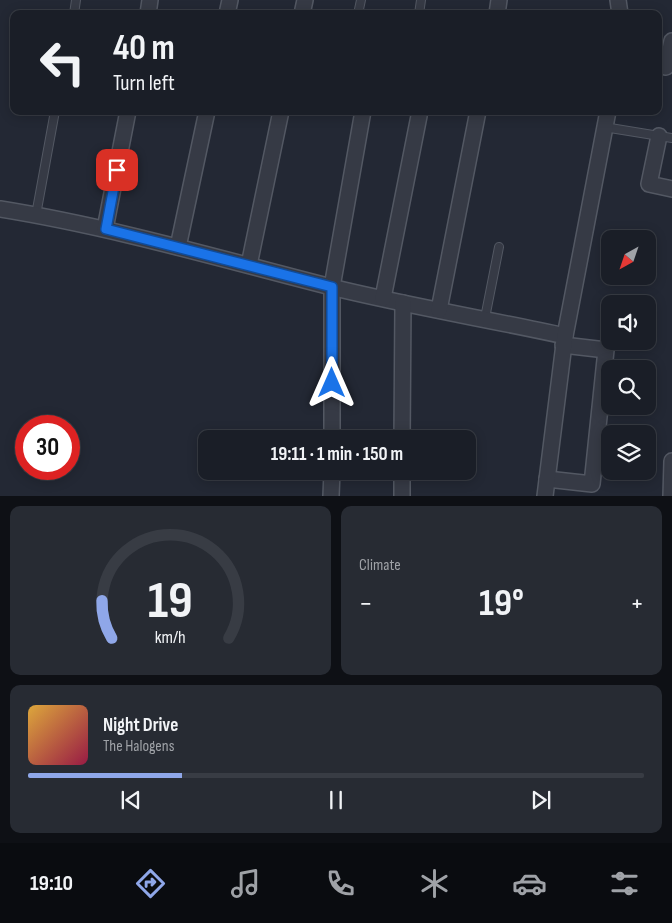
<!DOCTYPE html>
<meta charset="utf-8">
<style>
:root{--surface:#1a1e27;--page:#272b33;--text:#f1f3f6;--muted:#9fa2a7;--line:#383c44;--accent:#8fa7e9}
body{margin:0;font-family:"Sofia Sans Condensed",sans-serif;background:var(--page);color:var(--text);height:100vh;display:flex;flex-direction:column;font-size:19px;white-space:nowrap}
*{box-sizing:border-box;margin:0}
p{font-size:16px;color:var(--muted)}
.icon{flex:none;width:28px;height:28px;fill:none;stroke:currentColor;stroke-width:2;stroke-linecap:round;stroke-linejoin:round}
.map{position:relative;height:496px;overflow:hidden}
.sheet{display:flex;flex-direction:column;gap:10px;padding:10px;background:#0e1015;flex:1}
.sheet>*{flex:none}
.top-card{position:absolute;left:10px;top:10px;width:652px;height:105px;border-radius:10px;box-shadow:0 2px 12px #0003,0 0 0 1px var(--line);background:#1a1e27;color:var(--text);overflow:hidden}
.needle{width:32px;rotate:220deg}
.fabs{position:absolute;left:601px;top:230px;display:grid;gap:10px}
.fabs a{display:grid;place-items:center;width:55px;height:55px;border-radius:10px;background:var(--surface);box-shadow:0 2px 12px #0003,0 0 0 1px var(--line);font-size:25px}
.speed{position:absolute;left:15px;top:415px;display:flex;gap:10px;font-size:25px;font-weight:700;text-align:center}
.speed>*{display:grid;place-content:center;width:65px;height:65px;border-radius:50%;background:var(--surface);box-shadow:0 2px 12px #0003,0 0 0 1px var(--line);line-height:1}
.speed .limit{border:8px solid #d22;background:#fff;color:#111}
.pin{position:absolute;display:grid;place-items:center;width:42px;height:42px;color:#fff;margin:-21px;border-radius:10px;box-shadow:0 2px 8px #0006}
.me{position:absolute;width:55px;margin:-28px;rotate:0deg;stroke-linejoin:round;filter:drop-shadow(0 0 4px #0008)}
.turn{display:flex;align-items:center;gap:18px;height:105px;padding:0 20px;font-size:22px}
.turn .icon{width:65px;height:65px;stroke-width:2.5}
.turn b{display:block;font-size:35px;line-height:42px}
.big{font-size:38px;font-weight:700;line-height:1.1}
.sheet .widget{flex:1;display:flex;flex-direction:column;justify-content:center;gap:8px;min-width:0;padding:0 18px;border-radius:10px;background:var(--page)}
.sheet .dial{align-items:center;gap:0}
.dial svg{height:130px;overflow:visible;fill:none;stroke:var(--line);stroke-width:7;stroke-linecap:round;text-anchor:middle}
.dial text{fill:var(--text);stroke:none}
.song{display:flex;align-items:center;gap:15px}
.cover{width:60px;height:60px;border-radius:8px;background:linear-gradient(135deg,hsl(40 70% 55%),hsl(340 70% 35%))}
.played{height:5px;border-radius:2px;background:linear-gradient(90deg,var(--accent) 25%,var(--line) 25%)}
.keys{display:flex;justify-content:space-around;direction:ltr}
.heat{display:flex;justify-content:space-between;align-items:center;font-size:28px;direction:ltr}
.sheet .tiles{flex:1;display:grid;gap:10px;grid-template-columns:1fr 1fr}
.widget:last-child{grid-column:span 2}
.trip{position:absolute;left:198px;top:430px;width:278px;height:50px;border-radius:10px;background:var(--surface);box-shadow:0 2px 12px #0003,0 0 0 1px var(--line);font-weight:700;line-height:50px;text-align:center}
.tab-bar{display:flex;height:80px;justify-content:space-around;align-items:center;background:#0a0c10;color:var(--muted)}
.tab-bar .icon{width:35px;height:35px}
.tab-bar .current{color:var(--accent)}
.tab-bar b{font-size:22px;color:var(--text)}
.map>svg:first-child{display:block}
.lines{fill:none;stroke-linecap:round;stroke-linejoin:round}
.service-casing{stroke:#535863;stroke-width:10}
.minor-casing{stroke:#535863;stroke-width:18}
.service{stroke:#363a45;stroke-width:8}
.minor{stroke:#363a45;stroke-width:15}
.route-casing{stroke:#114b97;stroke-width:12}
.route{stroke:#1a73e8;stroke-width:9}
</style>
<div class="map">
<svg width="672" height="496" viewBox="0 0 672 496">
<rect width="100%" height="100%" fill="#232834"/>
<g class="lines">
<defs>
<g id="service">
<path d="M74 14 76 0"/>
<path d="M358 14 361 0"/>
<path d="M419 14 421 0"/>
<path d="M604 127 672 138"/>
<path d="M36 215 55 111"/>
<path d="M485 318 499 247"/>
</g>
<g id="minor">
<path d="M618 0 620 14"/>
<path d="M148 14 150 0"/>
<path d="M227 14 230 0"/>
<path d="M302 14 305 0"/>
<path d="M497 14 499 0"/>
<path d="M659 65 666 67 672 41"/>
<path d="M659 136 649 184 672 189"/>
<path d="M0 209C112 227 221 259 331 287 408 306 487 319 565 336"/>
<path d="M105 229 128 111"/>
<path d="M178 247 207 111"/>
<path d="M249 265 281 111"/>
<path d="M383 298 419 116"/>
<path d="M439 310 478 111"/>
<path d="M332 439V287L363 111"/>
<path d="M402 439 403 303"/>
<path d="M547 479 592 484 606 350 563 345"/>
<path d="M331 496 332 471"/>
<path d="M402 496V471"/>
<path d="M545 496 565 336 608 111"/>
<path d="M671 496 672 461"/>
</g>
</defs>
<use href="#service" class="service-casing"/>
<use href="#minor" class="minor-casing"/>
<use href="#service" class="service"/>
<use href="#minor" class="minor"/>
</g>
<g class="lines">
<defs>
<path id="route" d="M117 170 106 229 332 287V383"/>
</defs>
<use href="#route" class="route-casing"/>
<use href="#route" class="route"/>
</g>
</svg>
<div class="fabs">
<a><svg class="needle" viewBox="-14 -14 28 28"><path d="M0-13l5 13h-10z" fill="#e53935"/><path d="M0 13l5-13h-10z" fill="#9fa2a7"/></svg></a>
<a><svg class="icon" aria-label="sound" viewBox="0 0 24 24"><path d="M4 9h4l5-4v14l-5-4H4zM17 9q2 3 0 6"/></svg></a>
<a><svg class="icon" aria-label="search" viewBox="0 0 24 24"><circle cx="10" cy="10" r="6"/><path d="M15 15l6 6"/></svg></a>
<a><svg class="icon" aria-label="layers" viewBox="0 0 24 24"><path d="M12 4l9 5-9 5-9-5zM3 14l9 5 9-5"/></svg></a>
</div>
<div class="speed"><div class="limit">30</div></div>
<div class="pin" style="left:117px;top:170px;background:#d93025"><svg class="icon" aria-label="arrive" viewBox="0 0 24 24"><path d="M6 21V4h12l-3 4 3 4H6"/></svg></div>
<svg class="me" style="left:332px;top:383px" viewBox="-20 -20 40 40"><path d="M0-17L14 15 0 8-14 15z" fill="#1a73e8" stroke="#fff" stroke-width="4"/></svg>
<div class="trip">19:11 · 1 min · 150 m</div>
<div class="top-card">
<div class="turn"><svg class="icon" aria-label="left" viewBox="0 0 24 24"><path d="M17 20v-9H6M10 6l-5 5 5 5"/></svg><div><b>40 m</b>Turn left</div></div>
</div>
</div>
<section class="sheet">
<div class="tiles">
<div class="widget dial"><svg viewBox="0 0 100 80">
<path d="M14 69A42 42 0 1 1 86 69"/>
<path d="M14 69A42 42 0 0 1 8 46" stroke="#8fa7e9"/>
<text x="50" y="56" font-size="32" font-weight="700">19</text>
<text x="50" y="72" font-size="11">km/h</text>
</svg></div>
<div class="widget"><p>Climate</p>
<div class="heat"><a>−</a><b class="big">19°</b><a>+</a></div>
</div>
<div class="widget">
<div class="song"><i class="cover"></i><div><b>Night Drive</b><p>The Halogens</p></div></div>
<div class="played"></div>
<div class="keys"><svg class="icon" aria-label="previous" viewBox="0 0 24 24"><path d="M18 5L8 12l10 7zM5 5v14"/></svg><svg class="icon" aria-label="pause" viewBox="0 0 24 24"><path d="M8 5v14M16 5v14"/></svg><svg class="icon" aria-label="next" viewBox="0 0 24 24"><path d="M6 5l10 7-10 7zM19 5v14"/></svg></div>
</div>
</div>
</section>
<nav class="tab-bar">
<b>19:10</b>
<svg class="icon current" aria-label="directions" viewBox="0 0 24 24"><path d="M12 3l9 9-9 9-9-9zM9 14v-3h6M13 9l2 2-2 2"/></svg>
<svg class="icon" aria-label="music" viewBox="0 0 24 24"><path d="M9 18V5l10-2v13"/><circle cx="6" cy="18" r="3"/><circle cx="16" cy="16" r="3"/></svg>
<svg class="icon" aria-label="phone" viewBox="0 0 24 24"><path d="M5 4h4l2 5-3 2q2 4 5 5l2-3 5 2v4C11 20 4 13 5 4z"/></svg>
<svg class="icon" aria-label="climate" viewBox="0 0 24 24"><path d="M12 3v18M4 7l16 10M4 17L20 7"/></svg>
<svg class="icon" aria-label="car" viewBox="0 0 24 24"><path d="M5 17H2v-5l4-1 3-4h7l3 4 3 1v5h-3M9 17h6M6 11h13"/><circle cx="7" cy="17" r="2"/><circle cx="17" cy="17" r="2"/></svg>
<svg class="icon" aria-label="filters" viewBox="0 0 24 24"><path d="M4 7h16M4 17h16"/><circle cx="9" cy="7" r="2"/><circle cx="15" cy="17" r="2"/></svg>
</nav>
